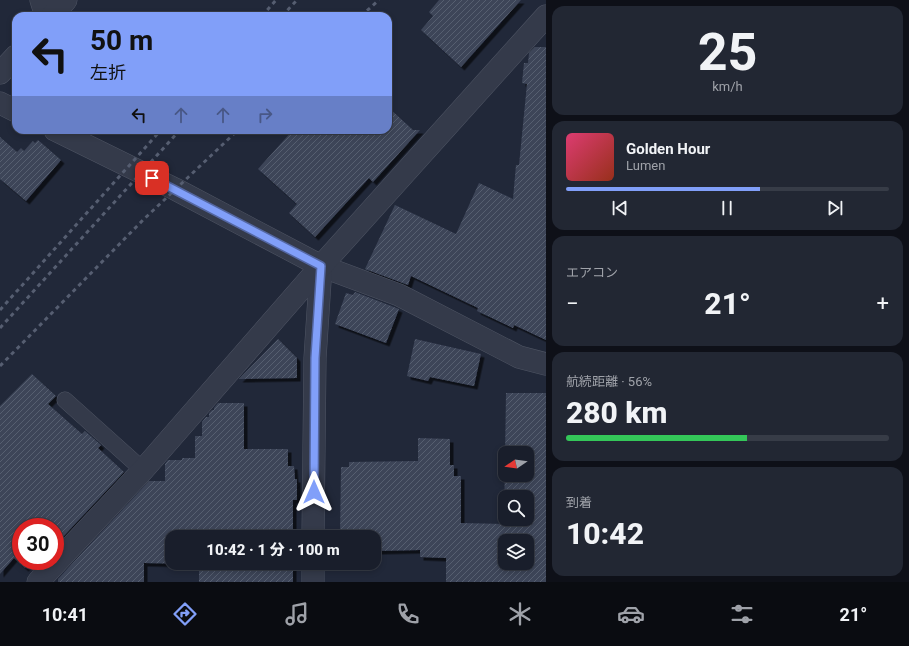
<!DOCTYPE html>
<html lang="ja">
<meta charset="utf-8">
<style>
:root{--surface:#191e2b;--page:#222733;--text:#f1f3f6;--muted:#9fa2a9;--line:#373c47;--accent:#819ff9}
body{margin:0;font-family:Roboto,"Noto Sans JP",sans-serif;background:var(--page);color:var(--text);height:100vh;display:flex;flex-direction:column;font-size:15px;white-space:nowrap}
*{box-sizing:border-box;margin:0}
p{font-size:13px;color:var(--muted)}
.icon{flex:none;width:22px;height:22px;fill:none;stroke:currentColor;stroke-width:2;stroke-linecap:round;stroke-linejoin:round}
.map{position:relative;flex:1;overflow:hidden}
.panel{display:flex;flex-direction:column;gap:6px;padding:6px;background:#0e1018;width:363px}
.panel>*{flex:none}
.top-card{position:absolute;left:12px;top:12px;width:380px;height:122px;border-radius:12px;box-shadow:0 2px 6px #0003,0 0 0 1px var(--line);background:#819ff9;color:#111;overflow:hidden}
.needle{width:26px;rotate:257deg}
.tools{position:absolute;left:498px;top:446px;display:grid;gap:8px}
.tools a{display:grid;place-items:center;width:36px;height:36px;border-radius:8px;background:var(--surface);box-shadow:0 2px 6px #0003,0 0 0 1px var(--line);font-size:20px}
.speed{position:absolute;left:12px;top:518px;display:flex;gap:8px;font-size:20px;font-weight:700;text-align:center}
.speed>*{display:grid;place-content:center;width:52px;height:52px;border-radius:50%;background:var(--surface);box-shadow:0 2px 6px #0003,0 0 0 1px var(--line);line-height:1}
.speed .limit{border:6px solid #d22;background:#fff;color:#111}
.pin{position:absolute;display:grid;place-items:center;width:34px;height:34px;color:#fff;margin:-17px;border-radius:8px;box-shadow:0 2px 6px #0006}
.me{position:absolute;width:44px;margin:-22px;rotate:0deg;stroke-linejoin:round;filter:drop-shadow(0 0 3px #0008)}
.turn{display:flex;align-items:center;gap:14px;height:84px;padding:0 12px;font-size:18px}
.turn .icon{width:52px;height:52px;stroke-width:2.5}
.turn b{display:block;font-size:28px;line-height:34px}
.lanes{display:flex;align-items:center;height:38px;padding:0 12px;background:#0003;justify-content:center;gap:20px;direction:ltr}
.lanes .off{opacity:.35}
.big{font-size:30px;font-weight:800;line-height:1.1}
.panel .card{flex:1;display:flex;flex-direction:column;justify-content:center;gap:6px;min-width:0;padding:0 14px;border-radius:12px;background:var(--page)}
.panel .dial{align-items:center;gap:0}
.dial b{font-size:52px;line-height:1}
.song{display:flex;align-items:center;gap:12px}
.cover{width:48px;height:48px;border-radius:6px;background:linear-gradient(135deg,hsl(340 70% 55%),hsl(10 70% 35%))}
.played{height:4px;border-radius:2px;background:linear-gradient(90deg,var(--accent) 60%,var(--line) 60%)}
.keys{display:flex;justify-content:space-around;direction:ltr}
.heat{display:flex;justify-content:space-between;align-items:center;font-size:22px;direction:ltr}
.charge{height:6px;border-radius:3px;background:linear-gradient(90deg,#34c759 56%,var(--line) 0)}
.trip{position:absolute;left:165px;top:530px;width:216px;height:40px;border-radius:12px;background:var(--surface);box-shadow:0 2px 6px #0003,0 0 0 1px var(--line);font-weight:800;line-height:40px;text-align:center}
.tabs{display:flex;height:64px;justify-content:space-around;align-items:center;background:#0a0c11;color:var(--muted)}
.tabs .icon{width:28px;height:28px}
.tabs .current{color:var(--accent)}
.tabs b{font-size:18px;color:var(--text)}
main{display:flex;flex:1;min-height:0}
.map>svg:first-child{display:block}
.building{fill:url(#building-hatch);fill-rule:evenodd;filter:url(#shadow)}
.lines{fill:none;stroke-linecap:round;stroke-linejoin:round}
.lane-casing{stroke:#4f5564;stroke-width:17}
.street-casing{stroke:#4f5564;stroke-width:23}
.lane{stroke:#343a4a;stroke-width:16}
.street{stroke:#343a4a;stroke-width:22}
.rail{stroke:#565e71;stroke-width:3;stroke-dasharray:4 4;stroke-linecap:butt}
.route-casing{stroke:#5467a2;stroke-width:10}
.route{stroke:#819ff9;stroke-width:7}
</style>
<main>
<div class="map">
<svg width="546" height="582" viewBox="0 0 546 582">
<defs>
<pattern id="building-hatch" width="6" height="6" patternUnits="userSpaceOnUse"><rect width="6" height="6" fill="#3d4559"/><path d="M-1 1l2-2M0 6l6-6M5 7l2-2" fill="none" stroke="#565e6f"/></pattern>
<filter id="shadow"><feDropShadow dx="3.5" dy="3.5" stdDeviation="0" flood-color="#0009"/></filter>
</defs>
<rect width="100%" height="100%" fill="#212839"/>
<g class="building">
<path d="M439 0H521L461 67 421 30 433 16 429 12Z"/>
<path d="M535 47H546V340L514 325 513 328 477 311 478 308 411 276 408 285 365 269 395 205 456 234 479 183 513 199 516 165H519L527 84 522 83 524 63H528L529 53Z"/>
<path d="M388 107 413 130H420L373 182 369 178 315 237 289 213 297 204 258 169 293 130H388Z"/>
<path d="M0 137 17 152 21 148 24 151 33 141 35 143 38 140 61 160 26 201 0 179Z"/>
<path d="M355 292 399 309 386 343 335 324 346 293 353 295Z"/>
<path d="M278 339 297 358V378L239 379Z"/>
<path d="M415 339 481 354 474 386 430 377 428 381 407 376Z"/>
<path d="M32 374 56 396 48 404 82 434 85 431 101 445 98 448 124 472 59 541V530L55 535V527H21V561H32L25 568 14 558 0 574V406Z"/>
<path d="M506 393H546V582H446V558L420 557V550L374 551V537H340L341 467H349V462L418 461V438L450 439V465H454V476H461V523L504 524ZM505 453H527V475H505ZM505 497H527V519H505ZM505 541H527V563H505Z"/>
<path d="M218 403H244V449H288V466H294L295 479H297V500H293V537H172V563H293V582H199V564L144 563V582H58V579L149 481H165V464L168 460H182V458H195V436H202V422L206 417H209V413L212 410H214V408Z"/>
</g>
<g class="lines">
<defs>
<path id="lane" d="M65 400 143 470"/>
<g id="street">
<path d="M41 0 46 16"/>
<path d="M52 16 66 0"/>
<path d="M0 73 16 56"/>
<path d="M0 103 16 111"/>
<path d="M55 130 175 189 321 266 399 295 519 357 546 364"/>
<path d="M313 537 315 358 321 266"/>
<path d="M38 582 143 470 321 266 546 16"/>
<path d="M313 582V563"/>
</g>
</defs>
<use href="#lane" class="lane-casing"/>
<use href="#street" class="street-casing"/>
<use href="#lane" class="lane"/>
<use href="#street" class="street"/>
<g class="rail">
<path d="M262 16 276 0"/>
<path d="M282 16 297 0"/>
<path d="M361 16 379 0"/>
<path d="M0 310 161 130"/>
<path d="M0 328 180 130"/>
<path d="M0 366 144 219 238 130"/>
</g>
</g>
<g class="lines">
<defs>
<path id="route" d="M152 178 321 266 315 358 314 492"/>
</defs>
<use href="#route" class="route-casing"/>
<use href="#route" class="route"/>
</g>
</svg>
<div class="tools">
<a><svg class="needle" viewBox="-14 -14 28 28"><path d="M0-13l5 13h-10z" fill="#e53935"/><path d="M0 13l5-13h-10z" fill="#9fa2a9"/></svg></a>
<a><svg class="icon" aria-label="search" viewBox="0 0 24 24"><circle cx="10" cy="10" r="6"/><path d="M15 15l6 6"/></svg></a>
<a><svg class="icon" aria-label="layers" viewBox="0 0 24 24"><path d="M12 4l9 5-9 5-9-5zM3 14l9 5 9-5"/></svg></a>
</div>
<div class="speed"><div class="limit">30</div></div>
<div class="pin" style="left:152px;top:178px;background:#d93025"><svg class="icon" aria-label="arrive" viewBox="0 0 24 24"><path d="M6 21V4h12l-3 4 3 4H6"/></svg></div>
<svg class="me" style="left:314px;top:492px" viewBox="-20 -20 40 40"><path d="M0-17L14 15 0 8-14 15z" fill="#819ff9" stroke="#fff" stroke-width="4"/></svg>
<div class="trip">10:42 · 1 分 · 100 m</div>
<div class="top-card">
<div class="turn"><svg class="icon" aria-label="left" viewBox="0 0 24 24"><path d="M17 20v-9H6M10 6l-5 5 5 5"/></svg><div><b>50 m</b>左折</div></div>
<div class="lanes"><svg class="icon" aria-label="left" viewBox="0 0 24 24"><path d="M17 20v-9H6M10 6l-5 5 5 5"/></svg><svg class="icon off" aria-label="ahead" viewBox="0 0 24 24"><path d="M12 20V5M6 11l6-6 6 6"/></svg><svg class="icon off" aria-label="ahead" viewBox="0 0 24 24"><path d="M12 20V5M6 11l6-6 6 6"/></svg><svg class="icon off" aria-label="right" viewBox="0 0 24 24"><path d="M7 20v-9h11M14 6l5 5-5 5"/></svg></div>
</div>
</div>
<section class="panel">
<div class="card dial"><b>25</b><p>km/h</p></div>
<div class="card">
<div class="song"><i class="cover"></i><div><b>Golden Hour</b><p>Lumen</p></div></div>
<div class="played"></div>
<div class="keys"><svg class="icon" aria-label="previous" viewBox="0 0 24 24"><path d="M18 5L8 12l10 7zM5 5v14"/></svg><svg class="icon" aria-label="pause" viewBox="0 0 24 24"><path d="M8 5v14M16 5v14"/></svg><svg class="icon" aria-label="next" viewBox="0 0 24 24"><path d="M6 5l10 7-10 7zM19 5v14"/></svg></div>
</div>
<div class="card"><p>エアコン</p>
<div class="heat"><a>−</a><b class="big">21°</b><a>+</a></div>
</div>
<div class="card"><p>航続距離 · 56%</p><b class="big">280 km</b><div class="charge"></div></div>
<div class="card"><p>到着</p><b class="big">10:42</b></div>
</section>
</main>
<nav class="tabs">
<b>10:41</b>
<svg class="icon current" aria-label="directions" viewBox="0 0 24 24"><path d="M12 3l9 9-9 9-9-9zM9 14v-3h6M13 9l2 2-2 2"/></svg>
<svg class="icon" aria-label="music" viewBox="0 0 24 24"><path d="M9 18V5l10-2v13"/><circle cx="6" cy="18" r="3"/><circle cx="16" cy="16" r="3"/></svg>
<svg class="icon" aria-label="phone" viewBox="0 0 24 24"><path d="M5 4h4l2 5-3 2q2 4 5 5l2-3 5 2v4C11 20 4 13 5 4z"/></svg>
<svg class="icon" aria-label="climate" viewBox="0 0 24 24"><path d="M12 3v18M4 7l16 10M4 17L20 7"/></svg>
<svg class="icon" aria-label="car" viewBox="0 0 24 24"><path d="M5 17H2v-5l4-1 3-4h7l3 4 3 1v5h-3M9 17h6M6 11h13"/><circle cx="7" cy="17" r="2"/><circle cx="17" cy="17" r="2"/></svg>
<svg class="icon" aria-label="filters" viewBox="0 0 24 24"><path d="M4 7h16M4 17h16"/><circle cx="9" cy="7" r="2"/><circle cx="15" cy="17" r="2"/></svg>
<b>21°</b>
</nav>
